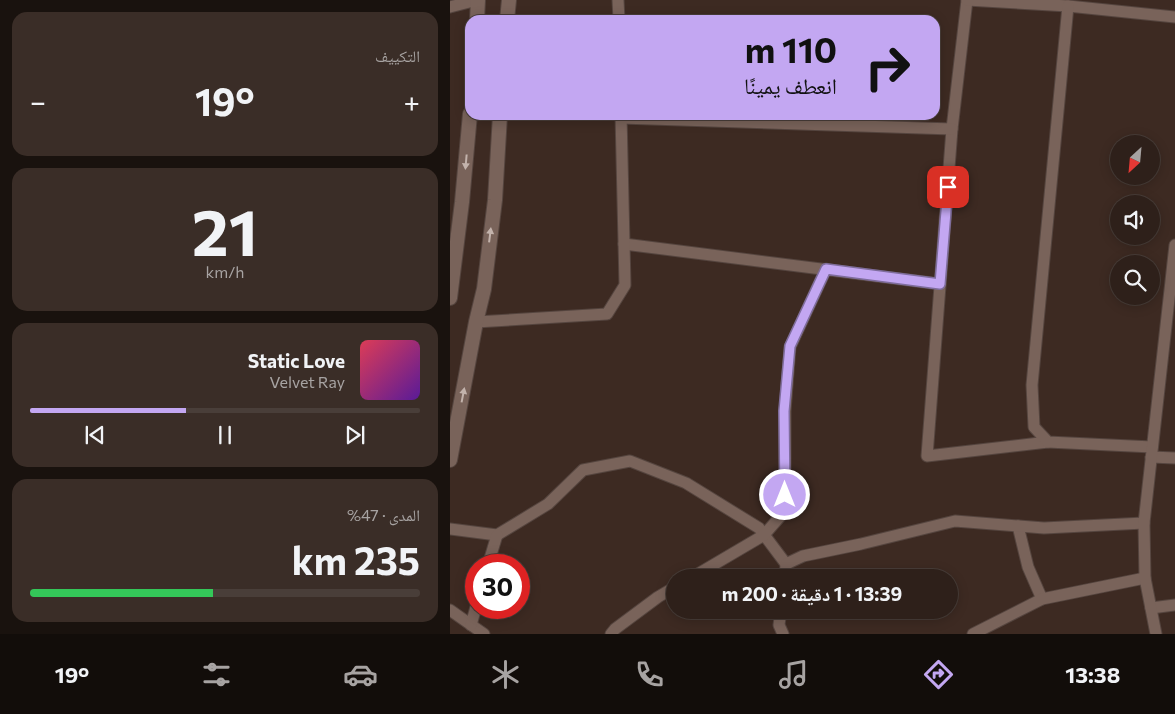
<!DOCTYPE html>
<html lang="ar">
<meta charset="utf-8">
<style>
:root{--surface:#2e201a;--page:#3a2d27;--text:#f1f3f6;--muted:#a7a3a2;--line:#493e39;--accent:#c3a7f2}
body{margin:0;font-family:Commissioner,"Noto Naskh Arabic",sans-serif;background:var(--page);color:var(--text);direction:rtl;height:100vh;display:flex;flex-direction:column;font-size:19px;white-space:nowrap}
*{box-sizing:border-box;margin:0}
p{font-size:16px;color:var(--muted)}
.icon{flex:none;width:28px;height:28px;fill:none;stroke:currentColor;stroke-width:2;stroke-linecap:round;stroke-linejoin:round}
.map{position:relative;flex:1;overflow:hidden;direction:ltr}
.drawer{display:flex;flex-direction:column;gap:12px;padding:12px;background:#19120e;width:450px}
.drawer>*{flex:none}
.banner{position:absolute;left:15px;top:15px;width:475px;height:105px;border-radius:15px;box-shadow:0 2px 12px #0003,0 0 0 1px var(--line);direction:rtl;background:#c3a7f2;color:#111;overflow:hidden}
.needle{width:32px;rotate:206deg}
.tools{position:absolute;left:660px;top:135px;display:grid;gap:10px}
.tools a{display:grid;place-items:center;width:50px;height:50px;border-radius:50%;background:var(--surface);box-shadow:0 2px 12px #0003,0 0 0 1px var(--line);font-size:25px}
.speed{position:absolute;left:15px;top:554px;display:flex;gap:10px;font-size:25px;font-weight:700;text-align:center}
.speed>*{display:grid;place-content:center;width:65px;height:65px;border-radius:50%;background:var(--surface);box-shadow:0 2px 12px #0003,0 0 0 1px var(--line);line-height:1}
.speed .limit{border:8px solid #d22;background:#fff;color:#111}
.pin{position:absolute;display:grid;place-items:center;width:42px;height:42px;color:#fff;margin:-21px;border-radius:10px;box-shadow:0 2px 8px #0006}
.me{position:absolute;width:55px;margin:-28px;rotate:0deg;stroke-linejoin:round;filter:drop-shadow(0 0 4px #0008)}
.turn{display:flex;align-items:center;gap:18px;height:105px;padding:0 20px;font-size:22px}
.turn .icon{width:65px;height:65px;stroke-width:2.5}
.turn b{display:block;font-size:35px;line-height:42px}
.big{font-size:38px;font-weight:700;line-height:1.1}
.drawer .tile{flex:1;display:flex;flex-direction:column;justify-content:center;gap:8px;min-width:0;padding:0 18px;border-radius:15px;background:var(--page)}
.drawer .dial{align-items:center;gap:0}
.dial b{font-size:65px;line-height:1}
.song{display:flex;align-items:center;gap:15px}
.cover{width:60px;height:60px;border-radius:8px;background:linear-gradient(135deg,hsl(350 70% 55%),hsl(270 70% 35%))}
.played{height:5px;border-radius:2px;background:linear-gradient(90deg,var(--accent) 40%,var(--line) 40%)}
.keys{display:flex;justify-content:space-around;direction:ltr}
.heat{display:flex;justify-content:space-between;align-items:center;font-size:28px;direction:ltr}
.charge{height:8px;border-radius:4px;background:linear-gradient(90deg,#34c759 47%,var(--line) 0)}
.trip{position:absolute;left:216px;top:569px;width:292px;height:50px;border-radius:25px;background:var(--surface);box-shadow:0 2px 12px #0003,0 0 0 1px var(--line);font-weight:700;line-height:50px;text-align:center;direction:rtl}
.menu{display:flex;height:80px;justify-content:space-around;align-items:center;background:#120d0a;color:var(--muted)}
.menu .icon{width:35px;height:35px}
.menu .on{color:var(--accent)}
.menu b{font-size:22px;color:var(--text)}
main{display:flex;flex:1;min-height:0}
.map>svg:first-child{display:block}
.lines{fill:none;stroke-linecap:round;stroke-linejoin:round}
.minor-casing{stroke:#55453f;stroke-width:13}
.tertiary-casing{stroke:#55453f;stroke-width:16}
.minor{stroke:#79635a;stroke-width:11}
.tertiary{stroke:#79635a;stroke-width:14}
.oneway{fill:#c3b3ac}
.route-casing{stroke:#7f6d9d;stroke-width:12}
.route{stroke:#c3a7f2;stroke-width:9}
</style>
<main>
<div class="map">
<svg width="725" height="634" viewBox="0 0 725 634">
<rect width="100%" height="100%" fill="#3d2a22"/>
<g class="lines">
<defs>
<g id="minor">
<path d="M168 0 169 20"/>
<path d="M517 0 502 129 477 456 598 442"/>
<path d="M517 0 618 6 725 17"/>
<path d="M618 6 582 385 584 427 598 442 702 447"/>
<path d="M0 7 27 0"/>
<path d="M171 118 502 129"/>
<path d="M174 244 490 284"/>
<path d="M26 322 157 314 175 285 171 115"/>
<path d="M701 457 725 458"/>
<path d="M568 526 578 567 592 599"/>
<path d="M0 529 47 535 98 504 133 470 180 461 236 483 309 528 336 564 335 578"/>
<path d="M336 564 353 556 411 544 505 521 594 528 694 523"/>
<path d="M38 565 47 535"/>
<path d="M241 578 314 535 335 511V411L340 347 376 269"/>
<path d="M701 608 725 605"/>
<path d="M0 610 34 634"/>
<path d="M331 610 329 625 333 634"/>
<path d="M21 625 26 607"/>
<path d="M161 634 165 629 208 597 225 587"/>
<path d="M523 634 592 599 695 578"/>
<path d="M706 634 695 578 694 523 725 245"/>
</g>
<g id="tertiary">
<path d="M27 20 28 0"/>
<path d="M57 20 59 0"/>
<path d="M0 298 12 202 20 114"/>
<path d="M0 460 26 322 34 289 45 200 50 115"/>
</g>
</defs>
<use href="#minor" class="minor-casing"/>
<use href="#tertiary" class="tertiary-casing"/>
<use href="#minor" class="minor"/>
<use href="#tertiary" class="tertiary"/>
</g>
<defs><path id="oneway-solid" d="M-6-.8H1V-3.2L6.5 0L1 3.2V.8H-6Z" transform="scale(1.25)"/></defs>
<g class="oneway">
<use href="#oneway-solid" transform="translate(16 162) rotate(95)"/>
<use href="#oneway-solid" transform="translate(40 235) rotate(-83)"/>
<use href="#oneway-solid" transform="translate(13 395) rotate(-79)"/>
</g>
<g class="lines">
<defs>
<path id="route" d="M335 495 334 411 340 346 376 269 490 284 498 187"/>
</defs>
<use href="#route" class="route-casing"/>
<use href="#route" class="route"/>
</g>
</svg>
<div class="tools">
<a><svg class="needle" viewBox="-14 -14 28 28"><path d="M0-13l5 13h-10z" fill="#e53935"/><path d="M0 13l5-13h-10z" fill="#a7a3a2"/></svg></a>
<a><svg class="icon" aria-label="sound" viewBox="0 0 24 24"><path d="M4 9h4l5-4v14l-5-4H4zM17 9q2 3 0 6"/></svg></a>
<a><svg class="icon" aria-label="search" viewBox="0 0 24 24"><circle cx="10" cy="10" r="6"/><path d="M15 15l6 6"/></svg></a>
</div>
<div class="speed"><div class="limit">30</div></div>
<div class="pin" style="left:498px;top:187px;background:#d93025"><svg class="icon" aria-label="arrive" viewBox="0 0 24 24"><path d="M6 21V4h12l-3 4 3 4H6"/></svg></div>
<svg class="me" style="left:335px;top:495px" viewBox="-20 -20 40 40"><circle r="17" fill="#c3a7f2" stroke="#fff" stroke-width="3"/><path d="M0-11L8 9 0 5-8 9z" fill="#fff"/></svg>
<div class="trip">13:39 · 1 دقيقة · 200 m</div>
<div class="banner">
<div class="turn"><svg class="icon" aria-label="right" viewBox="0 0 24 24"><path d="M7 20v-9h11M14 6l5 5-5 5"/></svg><div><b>110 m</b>انعطف يمينًا</div></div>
</div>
</div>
<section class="drawer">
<div class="tile"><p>التكييف</p>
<div class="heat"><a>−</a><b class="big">19°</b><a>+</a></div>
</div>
<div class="tile dial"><b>21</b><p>km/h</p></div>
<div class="tile">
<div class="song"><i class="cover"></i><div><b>Static Love</b><p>Velvet Ray</p></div></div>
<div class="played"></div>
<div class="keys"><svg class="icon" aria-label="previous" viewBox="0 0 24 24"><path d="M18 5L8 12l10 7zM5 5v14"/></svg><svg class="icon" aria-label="pause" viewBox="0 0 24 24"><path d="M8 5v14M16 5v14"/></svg><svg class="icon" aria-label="next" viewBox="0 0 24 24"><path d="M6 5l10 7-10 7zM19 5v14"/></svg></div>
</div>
<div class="tile"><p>المدى · 47%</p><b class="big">235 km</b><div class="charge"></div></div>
</section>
</main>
<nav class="menu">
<b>13:38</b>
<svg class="icon on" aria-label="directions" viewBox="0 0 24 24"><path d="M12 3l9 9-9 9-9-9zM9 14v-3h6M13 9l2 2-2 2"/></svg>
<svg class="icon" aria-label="music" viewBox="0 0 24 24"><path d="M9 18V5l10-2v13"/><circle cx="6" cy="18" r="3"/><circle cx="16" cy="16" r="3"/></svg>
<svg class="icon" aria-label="phone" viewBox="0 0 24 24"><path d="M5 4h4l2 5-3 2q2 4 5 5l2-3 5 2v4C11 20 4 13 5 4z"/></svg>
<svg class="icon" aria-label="climate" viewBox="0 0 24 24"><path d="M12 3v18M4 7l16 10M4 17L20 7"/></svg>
<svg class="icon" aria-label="car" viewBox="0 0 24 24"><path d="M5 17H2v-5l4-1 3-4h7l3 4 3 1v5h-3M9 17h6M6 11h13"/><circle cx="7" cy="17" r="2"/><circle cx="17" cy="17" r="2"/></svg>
<svg class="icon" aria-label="filters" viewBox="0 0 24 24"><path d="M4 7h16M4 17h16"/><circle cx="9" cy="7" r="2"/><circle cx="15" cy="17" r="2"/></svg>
<b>19°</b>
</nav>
